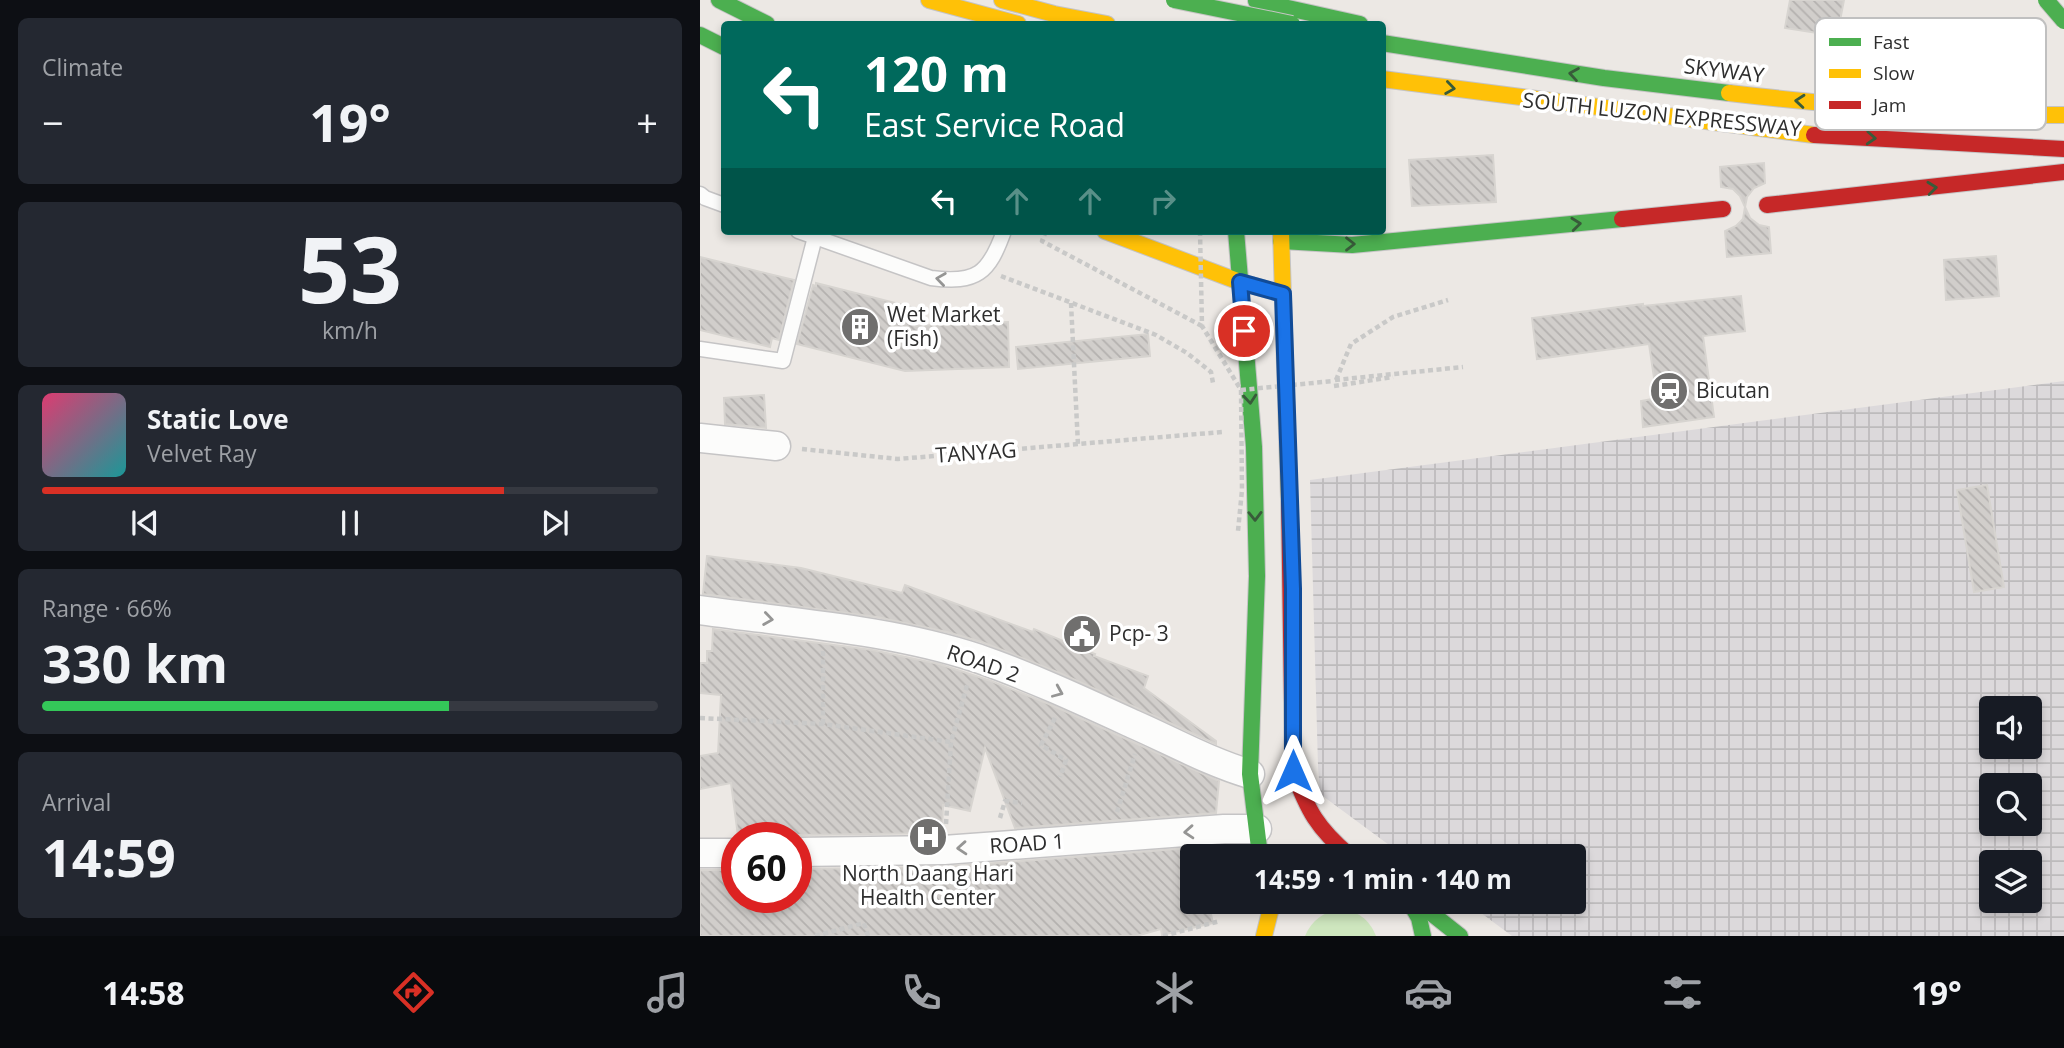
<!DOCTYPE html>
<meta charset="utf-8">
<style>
:root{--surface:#171b24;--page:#242831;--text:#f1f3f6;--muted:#9ea1a6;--line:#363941;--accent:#d93025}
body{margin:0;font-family:"Open Sans",sans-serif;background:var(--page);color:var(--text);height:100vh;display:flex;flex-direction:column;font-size:26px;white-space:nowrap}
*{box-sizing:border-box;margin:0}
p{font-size:23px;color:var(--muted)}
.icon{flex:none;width:38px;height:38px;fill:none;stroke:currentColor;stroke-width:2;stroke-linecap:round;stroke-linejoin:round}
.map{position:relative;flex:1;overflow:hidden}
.sheet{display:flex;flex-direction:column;gap:18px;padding:18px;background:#0d0f14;width:700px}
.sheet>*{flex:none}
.hud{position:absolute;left:21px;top:21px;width:665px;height:214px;border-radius:7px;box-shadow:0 4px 10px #0003;background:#00695c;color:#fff;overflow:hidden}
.tools{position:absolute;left:1279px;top:696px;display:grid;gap:14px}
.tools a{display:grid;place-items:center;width:63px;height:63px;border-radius:7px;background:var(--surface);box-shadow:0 4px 10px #0003;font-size:35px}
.speed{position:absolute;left:21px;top:822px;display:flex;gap:14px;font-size:35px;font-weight:700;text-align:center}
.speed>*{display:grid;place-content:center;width:91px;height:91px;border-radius:50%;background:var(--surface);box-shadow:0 4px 10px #0003;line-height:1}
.speed .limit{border:10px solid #d22;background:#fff;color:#111}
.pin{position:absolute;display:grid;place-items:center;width:60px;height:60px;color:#fff;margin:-30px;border:4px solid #fff;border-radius:50%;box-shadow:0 2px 7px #0007}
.me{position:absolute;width:77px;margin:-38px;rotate:0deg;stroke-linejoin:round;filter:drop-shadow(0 0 5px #0008)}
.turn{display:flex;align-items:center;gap:24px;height:147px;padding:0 28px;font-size:32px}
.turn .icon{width:91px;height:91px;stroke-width:2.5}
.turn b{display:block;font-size:49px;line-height:60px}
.lanes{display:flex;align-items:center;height:66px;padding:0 28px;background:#0003;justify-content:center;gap:35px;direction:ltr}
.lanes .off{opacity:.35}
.big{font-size:52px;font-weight:700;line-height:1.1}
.sheet .widget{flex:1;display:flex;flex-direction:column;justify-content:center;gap:10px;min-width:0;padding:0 24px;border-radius:10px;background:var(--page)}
.sheet .dial{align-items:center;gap:0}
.dial b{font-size:91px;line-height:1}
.song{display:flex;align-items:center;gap:21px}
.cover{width:84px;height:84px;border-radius:10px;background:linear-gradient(135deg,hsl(340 70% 55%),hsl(180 70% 35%))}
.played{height:7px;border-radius:4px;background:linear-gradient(90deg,var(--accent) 75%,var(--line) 75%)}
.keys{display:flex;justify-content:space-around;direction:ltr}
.heat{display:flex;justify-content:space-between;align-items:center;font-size:38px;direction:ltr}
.charge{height:10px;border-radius:5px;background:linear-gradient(90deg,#34c759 66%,var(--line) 0)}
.trip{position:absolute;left:480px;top:844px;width:406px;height:70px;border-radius:7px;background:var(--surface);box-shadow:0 4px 10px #0003;font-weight:700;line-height:70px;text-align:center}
.tabs{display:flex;height:112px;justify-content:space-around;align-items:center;background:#090b0e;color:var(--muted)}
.tabs .icon{width:49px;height:49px}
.tabs .selected{color:var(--accent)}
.tabs b{font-size:32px;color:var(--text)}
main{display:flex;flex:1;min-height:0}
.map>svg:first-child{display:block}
.industrial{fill:url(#industrial-grid);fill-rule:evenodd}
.grass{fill:#cee6be}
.building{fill:url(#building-back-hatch);stroke:#d7d4d0;stroke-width:2}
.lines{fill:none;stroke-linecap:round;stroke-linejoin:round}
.lane-casing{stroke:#c5c4c5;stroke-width:17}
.street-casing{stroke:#c5c4c5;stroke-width:31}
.fast-casing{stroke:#c5c4c5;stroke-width:18}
.slow-casing{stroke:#c5c4c5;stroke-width:18}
.jam-casing{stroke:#c5c4c5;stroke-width:18}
.path{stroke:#c9c9c8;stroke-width:4.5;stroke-dasharray:5 3.5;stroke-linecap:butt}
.lane{stroke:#fcfcfb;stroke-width:14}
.street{stroke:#fcfcfb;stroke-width:28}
.fast{stroke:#4caf50;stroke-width:16}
.slow{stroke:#ffc107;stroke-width:16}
.jam{stroke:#c62828;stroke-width:16}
.fast-bridge-casing{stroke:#c6c5c4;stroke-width:18;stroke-linecap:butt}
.path-bridge{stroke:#c9c9c8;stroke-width:4.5;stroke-dasharray:5 3.5;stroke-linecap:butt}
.fast-bridge{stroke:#4caf50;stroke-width:16}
.oneway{stroke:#385b3a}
.oneway2{stroke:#959594}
.route-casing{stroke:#114b97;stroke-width:18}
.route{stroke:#1a73e8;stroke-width:12}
.labels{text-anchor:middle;stroke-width:7;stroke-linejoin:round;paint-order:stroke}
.street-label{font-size:21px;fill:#2e2e2e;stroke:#fff}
.poi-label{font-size:21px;fill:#2e2e2e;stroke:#fff;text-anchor:start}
.key{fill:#fff;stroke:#c0c0c0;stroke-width:2}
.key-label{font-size:19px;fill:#2e2e2e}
</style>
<main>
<section class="sheet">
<div class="widget"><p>Climate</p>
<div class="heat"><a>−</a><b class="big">19°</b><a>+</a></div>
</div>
<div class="widget dial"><b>53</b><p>km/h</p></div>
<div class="widget">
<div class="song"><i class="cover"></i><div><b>Static Love</b><p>Velvet Ray</p></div></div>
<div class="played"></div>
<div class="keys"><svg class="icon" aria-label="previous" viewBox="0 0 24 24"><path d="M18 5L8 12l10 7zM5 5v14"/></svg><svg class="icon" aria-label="pause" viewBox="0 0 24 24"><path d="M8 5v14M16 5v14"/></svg><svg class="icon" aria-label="next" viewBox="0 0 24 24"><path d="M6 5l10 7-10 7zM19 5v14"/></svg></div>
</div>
<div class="widget"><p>Range · 66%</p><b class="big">330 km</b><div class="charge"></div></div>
<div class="widget"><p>Arrival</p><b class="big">14:59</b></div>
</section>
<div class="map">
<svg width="1364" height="936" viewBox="0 0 1364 936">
<defs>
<pattern id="industrial-grid" width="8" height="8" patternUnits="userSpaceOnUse" patternTransform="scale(1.75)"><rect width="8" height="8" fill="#dcd9db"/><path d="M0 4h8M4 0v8" fill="none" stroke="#bdbbbc"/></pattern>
<pattern id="building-back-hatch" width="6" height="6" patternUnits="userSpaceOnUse" patternTransform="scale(1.75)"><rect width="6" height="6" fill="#d1cecb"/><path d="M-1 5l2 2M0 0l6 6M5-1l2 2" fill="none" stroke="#b4b1af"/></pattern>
</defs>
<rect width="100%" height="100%" fill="#ece8e4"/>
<path class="industrial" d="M1364 381V936H812L765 901H873V856H704L620 794 618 766 610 480ZM1292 709H1330V747H1292ZM1292 786H1330V824H1292ZM1292 863H1330V901H1292Z"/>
<path class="grass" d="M640 909C658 911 669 919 676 936H605C612 920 623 912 640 909Z"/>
<g class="building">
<path d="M1090 0H1144L1137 36 1085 28Z"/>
<path d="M793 155 796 202 712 206 709 160Z"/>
<path d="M1064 163 1065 183 1054 188 1047 197 1045 207 1050 218 1059 225 1069 227 1071 253 1027 257 1025 231 1036 226 1043 219 1045 207 1040 196 1033 189 1021 187 1020 167Z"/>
<path d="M1296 256 1299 296 1246 300 1244 260Z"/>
<path d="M0 257 94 280 79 340 72 338 70 347 0 330Z"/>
<path d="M116 283 219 309 215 326 308 322 309 367 205 371 97 344 113 285 116 286Z"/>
<path d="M1041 296 1045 331 1003 336 1014 417 943 427 941 401 957 398 949 344 837 359 832 318 943 304V306Z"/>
<path d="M448 334 450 356 318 369 316 347Z"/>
<path d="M64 395 66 428 25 424 24 398Z"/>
<path d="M1287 485 1304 587 1274 592 1257 490Z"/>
<path d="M7 556 101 568 202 593 205 585 333 632 334 629 395 654 394 656 448 676 444 688 516 741V744L362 674 282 642 247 632 177 617 3 594Z"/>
<path d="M13 629 172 650 239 664 291 681 349 704 519 781 516 813 315 828 285 748 270 811 243 805 242 833 96 835 87 838 38 836 31 783 0 789V756L18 753 21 695 0 693V663H7V651H12Z"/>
<path d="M503 847 504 856H492V901H508L513 923 462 935 461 929 436 936H0V870H37V898H96V869L245 867Z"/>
</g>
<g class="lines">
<defs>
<g id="lane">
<path d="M0 194 5 198 24 205"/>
<path d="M98 231 231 278C277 284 289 273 304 231"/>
<path d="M0 349 83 361 115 237"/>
</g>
<g id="street">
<path d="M0 438 76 446"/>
<path d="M0 610C92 623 188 629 277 658 329 676 383 701 433 724 472 741 509 762 550 774"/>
<path d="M96 852 244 850 524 829H557"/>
<path d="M0 853H37"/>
</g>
<g id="fast">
<path d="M19 0 67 24"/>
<path d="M556 1 660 24"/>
<path d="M0 35 24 47"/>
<path d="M682 43 904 78 1029 93"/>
<path d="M536 231 554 447 557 576 550 774 560 856"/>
<path d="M581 241 652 245 922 219"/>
<path d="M709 901 719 918 723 936"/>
<path d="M716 901 760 936"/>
</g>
<g id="slow">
<path d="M229 0 318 24"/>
<path d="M302 0 354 14 407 24"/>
<path d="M682 79 1114 135"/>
<path d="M1029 93C1140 106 1253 115 1364 115"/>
<path d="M405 231 540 282 583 294"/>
<path d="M581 231 589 499"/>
<path d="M564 936 571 908 576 901"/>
</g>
<g id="jam">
<path d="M1114 135 1364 149"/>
<path d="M1067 205 1364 172"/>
<path d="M922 219 1023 209"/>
<path d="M589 499 593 771C608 811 617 828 650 856"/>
</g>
</defs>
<use href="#lane" class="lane-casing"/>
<use href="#street" class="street-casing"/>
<use href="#fast" class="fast-casing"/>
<use href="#slow" class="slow-casing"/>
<use href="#jam" class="jam-casing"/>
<g class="path">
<path d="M346 231 342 241 502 326"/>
<path d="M301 276 456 335 487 353 511 372 513 383"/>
<path d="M371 303 378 445"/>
<path d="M635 380 763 367"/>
<path d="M636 380 651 344 693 317 748 300"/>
<path d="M634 386 693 377"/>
<path d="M102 449 198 459 522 432"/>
<path d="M0 718 123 724 251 742"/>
<path d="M355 718 341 745 366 760 360 777"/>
<path d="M123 724V651"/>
<path d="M417 812 435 754"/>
<path d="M300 818 305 801 322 803"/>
<path d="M246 824 251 742 268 682"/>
<path d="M115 936 164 923 168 936"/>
<path d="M463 936 520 921"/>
</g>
<use href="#lane" class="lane"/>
<use href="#street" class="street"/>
<use href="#fast" class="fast"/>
<use href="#slow" class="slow"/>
<use href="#jam" class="jam"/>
<defs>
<g id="fast-bridge">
<path d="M474 0 592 24"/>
<path d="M1346 0 1364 21"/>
</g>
</defs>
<use href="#fast-bridge" class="fast-bridge-casing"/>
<g class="path-bridge">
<path d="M500 231 502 326 541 390 542 490 538 531"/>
<path d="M541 390 633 381"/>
</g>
<use href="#fast-bridge" class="fast-bridge"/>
</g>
<defs><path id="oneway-chevron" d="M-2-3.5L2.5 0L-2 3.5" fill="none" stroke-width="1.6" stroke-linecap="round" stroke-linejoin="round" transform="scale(1.75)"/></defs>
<g class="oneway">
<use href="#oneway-chevron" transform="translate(874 74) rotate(-171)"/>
<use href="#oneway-chevron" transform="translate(750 88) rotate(8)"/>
<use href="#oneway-chevron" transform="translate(1100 101) rotate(-175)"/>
<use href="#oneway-chevron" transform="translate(1171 138) rotate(3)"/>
<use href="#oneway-chevron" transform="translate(1232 188) rotate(-6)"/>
<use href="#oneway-chevron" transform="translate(876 224) rotate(-6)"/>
<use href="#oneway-chevron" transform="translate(650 244)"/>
<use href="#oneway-chevron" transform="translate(550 399) rotate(85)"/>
<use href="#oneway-chevron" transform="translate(555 516) rotate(89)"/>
</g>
<g class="oneway2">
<use href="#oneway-chevron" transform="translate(241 279) rotate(-172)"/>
<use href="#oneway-chevron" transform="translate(68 619) rotate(8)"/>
<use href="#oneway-chevron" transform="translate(358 692) rotate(23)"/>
<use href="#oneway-chevron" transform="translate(489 832) rotate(176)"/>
<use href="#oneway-chevron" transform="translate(262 848) rotate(176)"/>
</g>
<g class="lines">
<defs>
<path id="route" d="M544 331 540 282 583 294 593 589V771"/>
</defs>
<use href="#route" class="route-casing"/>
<use href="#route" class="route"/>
</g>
<defs>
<symbol id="building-disc" viewBox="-11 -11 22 22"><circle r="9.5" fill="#706f6e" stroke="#fff"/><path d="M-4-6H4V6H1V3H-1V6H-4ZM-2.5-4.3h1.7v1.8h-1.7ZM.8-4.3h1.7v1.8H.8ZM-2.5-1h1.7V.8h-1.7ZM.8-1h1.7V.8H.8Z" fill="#fff"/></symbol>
<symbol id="station-disc" viewBox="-11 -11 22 22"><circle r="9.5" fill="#706f6e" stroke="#fff"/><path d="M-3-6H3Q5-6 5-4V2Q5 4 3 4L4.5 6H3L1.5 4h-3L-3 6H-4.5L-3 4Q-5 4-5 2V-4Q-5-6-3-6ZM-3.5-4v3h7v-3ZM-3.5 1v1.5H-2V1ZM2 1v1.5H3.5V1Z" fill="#fff"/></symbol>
<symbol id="civic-disc" viewBox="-11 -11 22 22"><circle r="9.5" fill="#706f6e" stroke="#fff"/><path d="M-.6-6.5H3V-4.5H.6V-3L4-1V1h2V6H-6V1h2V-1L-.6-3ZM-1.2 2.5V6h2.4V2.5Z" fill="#fff"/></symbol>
<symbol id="hospital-disc" viewBox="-11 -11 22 22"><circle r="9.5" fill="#706f6e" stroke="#fff"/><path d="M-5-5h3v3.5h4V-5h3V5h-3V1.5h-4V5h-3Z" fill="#fff"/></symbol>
</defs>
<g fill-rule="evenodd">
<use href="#building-disc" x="138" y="305" width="44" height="44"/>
<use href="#station-disc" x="947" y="369" width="44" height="44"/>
<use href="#civic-disc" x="360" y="612" width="44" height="44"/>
<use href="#hospital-disc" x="206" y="815" width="44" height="44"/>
</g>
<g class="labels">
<g class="street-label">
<text transform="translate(1024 71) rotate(7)" y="7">SKYWAY</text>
<text transform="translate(962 115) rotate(6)" y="7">SOUTH LUZON EXPRESSWAY</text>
<text transform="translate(276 453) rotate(-4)" y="7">TANYAG</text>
<text transform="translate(283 664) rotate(19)" y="7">ROAD 2</text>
<text transform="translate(327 844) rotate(-4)" y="7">ROAD 1</text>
</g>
<g class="poi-label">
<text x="187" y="322">Wet Market<tspan x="187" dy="24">(Fish)</tspan></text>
<text x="996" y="398">Bicutan</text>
<text x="409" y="641">Pcp- 3</text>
<text x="228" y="881" text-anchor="middle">North Daang Hari<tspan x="228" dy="24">Health Center</tspan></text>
</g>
</g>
<rect x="1115" y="18" width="231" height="112" rx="10" class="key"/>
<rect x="1129" y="38" width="32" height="8" fill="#4caf50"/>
<rect x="1129" y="69" width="32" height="9" fill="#ffc107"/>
<rect x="1129" y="101" width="32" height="8" fill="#c62828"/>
<g class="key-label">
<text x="1173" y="49">Fast</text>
<text x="1173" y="80">Slow</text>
<text x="1173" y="112">Jam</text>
</g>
</svg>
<div class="tools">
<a><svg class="icon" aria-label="sound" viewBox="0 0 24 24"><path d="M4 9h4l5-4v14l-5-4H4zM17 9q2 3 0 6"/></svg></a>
<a><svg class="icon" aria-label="search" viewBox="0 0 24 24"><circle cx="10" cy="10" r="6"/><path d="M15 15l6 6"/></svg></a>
<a><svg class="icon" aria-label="layers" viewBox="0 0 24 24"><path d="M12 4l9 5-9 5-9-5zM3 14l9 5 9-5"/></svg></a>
</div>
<div class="speed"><div class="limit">60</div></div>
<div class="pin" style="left:544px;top:331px;background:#d93025"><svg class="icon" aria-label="arrive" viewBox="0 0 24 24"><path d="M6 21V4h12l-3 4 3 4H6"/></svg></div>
<svg class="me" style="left:593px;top:771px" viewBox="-20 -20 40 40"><path d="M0-17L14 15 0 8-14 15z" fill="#1a73e8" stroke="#fff" stroke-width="4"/></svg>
<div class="trip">14:59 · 1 min · 140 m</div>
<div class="hud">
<div class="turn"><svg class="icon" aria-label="left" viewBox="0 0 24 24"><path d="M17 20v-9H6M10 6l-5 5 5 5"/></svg><div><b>120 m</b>East Service Road</div></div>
<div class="lanes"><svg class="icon" aria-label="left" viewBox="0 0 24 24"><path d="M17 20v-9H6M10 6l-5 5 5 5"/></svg><svg class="icon off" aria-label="ahead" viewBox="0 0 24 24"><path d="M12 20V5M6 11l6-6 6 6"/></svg><svg class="icon off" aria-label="ahead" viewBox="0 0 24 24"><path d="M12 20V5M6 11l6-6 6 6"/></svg><svg class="icon off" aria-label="right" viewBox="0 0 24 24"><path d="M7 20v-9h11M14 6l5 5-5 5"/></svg></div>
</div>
</div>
</main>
<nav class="tabs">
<b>14:58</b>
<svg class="icon selected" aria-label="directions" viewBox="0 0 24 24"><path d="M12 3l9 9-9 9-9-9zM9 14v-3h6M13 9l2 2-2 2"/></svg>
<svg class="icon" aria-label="music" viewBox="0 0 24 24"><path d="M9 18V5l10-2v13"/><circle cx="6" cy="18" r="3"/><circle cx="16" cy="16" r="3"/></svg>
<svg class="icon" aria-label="phone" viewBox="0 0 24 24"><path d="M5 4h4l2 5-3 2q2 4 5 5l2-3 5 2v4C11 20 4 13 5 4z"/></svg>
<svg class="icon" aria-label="climate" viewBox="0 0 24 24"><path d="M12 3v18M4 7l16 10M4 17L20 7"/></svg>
<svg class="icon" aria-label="car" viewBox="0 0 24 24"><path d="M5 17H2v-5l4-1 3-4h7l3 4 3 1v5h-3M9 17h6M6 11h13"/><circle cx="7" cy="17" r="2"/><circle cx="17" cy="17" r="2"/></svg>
<svg class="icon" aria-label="filters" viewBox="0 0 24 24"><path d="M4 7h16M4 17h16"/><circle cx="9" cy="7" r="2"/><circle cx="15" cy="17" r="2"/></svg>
<b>19°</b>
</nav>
